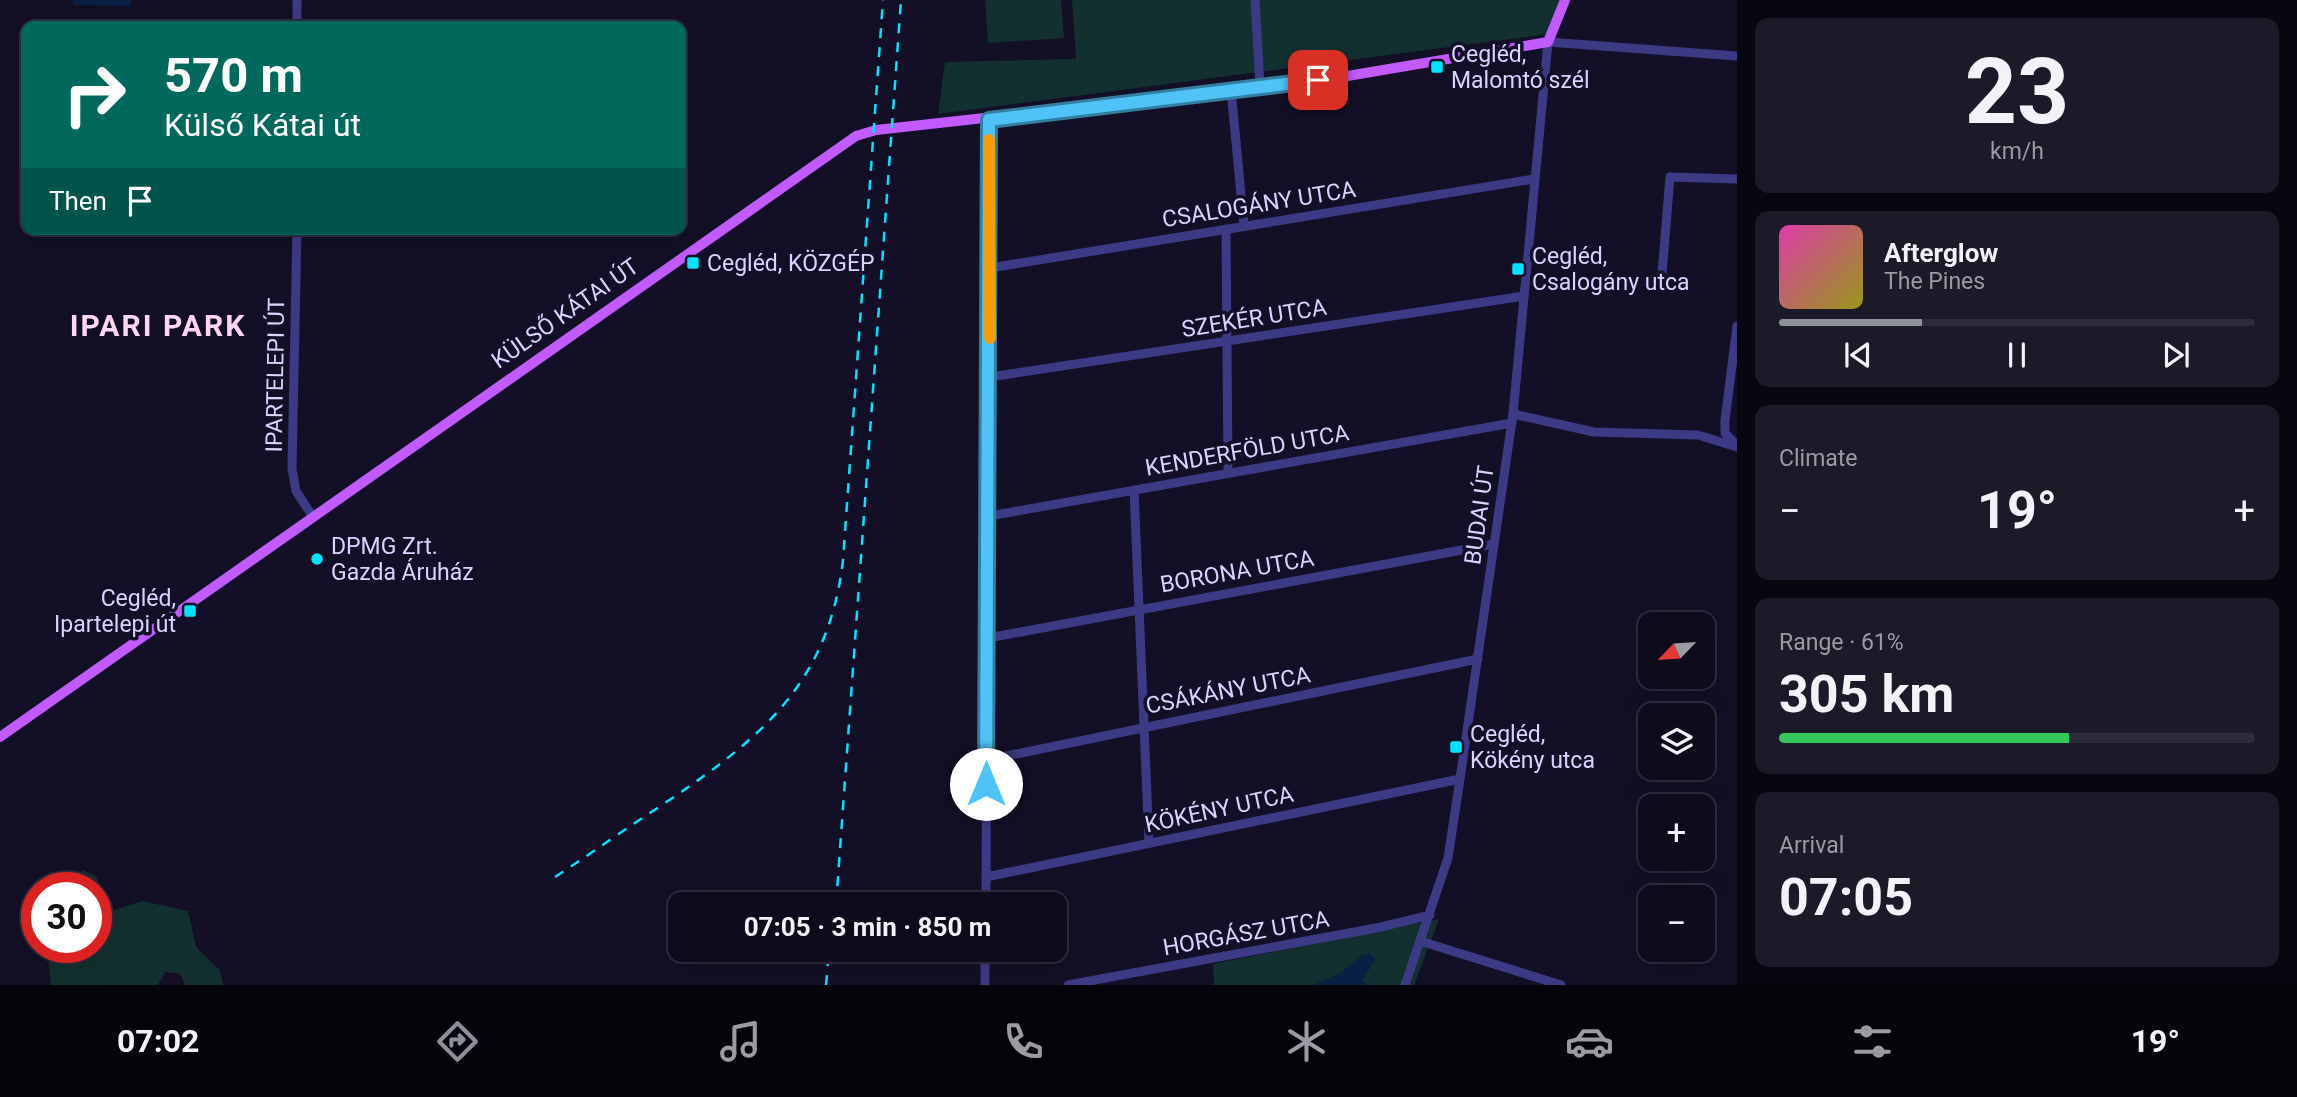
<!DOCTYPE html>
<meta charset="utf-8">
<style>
:root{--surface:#0e0b1c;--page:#1c1929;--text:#f1f3f6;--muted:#9b9ba3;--line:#2e2b3b;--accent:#8c9099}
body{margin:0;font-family:Roboto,sans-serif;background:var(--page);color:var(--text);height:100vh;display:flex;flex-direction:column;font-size:26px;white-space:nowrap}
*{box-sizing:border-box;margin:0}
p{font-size:23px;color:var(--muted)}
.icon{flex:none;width:38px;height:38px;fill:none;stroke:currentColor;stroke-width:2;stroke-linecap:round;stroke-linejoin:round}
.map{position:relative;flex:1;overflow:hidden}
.details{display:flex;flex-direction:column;gap:18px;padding:18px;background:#08060f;width:560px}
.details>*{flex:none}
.guide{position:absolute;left:21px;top:21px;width:665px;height:214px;border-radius:14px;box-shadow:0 7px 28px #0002,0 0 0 2px var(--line);background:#00695c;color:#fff;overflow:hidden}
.needle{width:46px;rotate:245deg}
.buttons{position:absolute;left:1638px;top:612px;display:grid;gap:14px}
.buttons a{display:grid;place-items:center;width:77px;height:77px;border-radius:14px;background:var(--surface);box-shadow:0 7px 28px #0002,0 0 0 2px var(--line);font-size:35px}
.speed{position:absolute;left:21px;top:872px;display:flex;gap:14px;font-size:35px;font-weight:700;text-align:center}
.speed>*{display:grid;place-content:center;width:91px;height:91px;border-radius:50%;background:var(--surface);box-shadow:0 7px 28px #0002,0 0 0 2px var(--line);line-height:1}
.speed .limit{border:10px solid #d22;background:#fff;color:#111}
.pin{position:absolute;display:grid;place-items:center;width:60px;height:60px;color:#fff;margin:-30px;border-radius:14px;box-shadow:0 4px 10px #0006}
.me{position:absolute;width:77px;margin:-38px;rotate:0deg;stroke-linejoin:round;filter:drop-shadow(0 0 5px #0008)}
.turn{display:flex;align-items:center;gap:24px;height:147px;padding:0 28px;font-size:32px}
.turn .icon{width:91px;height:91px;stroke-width:2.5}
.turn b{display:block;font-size:49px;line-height:60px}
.then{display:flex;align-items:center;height:66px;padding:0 28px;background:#0003;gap:14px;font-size:26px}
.big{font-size:52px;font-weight:700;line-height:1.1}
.details .widget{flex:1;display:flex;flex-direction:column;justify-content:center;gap:10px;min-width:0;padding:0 24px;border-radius:14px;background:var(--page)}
.details .dial{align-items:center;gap:0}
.dial b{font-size:91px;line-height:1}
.song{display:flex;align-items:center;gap:21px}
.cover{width:84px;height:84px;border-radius:10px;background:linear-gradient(135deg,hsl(320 70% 55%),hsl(60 70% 35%))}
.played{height:7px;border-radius:4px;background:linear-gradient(90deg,var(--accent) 30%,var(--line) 30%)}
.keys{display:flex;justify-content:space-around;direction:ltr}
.heat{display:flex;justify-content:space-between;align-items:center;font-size:38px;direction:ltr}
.charge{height:10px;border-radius:5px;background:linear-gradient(90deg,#34c759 61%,var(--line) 0)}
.trip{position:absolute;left:668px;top:892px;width:399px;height:70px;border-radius:14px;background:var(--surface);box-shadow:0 7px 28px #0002,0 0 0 2px var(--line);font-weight:700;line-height:70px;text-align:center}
.tabs{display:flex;height:112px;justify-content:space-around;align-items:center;background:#06040b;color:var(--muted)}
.tabs .icon{width:49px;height:49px}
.tabs .active{color:var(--accent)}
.tabs b{font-size:32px;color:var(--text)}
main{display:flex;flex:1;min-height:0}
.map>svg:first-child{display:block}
.green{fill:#12302f}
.water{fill:#0a1f44}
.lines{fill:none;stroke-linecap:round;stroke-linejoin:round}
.minor{stroke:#3d3a85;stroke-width:9}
.major{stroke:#c25bff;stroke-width:10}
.rail{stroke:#00e5ff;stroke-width:2.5;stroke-dasharray:10 9;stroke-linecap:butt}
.route-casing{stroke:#337fa1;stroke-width:18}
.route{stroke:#4fc3f7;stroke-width:12}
.slow{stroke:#f59e0b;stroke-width:12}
.poi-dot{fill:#00e5ff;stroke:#130f26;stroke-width:2.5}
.labels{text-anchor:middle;stroke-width:7;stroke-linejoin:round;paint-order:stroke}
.poi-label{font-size:23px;fill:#d9d4ff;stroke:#130f26;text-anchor:start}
.street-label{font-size:23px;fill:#d9d4ff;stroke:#130f26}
.district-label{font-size:30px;font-weight:bold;letter-spacing:2px;fill:#ffd6f0;stroke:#130f26}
</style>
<main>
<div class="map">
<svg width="1737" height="985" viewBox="0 0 1737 985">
<rect width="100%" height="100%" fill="#130f26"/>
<g class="green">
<path d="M985 0H1061L1064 38 988 43Z"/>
<path d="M1072 0H1567L1556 33 938 114 945 62 1076 59Z"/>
<path d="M82 870 96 876 109 912 142 901 188 911 196 947 220 971 223 985H185L180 974 165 972 158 985H51L47 947H96V887H71Z"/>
<path d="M1439 919 1414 985H1367L1361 981 1375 960 1362 955 1341 973 1314 985H1214L1213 964Z"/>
</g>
<g class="water">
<path d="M73 0H131V6L73 5Z"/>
<path d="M1370 953 1375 959 1362 981 1367 985H1314L1341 973 1362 955Z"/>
</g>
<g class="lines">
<g class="minor">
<path d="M1255 0 1260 86"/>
<path d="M297 26V0"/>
<path d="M1231 90 1244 226"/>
<path d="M297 229 292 469 296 491 313 517"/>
<path d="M1226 229 1228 473"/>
<path d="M990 268 1534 179"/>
<path d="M1661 286 1670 177 1737 179"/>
<path d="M1737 326 1725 420V433L1737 446"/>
<path d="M990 377 1524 296"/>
<path d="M1513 414 1594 432 1698 435 1737 447"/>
<path d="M1134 490 1149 843"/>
<path d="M989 516 1512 423"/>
<path d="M988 638 1494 544"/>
<path d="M987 760 1478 659"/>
<path d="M986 877 1460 779"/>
<path d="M986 905 989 120"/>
<path d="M1420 941 1561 985"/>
<path d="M985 985V950"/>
<path d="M1068 985 1376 928 1430 915"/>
<path d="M1405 985 1448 858 1460 779 1513 414 1548 42 1737 56"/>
</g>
<path class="major" d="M0 737 856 136 876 130 1318 81 1548 42 1565 0"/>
<g class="rail">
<path d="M555 877C589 855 622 831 656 809 756 742 828 688 843 560L883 0"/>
<path d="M836 905 901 0"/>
<path d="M826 985 829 950"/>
</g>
</g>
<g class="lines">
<defs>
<path id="route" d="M986 784 989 120 1318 80"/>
</defs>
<use href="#route" class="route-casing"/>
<use href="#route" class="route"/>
<path class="slow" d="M989 140 990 338"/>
</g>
<g class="poi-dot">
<rect x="1430" y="60" width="14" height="14" rx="3.5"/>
<rect x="686" y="256" width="14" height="14" rx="3.5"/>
<rect x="1511" y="262" width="14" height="14" rx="3.5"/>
<circle cx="317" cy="559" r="7"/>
<rect x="183" y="604" width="14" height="14" rx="3.5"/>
<rect x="1449" y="740" width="14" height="14" rx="3.5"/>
</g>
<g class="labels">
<g class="poi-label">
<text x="1451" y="62">Cegléd,<tspan x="1451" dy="26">Malomtó szél</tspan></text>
<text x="1532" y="264">Cegléd,<tspan x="1532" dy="26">Csalogány utca</tspan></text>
<text x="707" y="271">Cegléd, KÖZGÉP</text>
<text x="331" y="554">DPMG Zrt.<tspan x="331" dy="26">Gazda Áruház</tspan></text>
<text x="176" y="606" text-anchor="end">Cegléd,<tspan x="176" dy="26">Ipartelepi út</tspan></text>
<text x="1470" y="742">Cegléd,<tspan x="1470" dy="26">Kökény utca</tspan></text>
</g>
<g class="street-label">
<text transform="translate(1259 204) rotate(-9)" y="8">CSALOGÁNY UTCA</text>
<text transform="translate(565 313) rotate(-35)" y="8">KÜLSŐ KÁTAI ÚT</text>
<text transform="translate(1254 318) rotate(-9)" y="8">SZEKÉR UTCA</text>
<text transform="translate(275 375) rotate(-89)" y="8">IPARTELEPI ÚT</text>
<text transform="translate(1247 450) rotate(-10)" y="8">KENDERFÖLD UTCA</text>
<text transform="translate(1479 515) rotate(-82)" y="8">BUDAI ÚT</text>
<text transform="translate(1237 571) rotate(-10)" y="8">BORONA UTCA</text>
<text transform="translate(1228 690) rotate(-11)" y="8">CSÁKÁNY UTCA</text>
<text transform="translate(1219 809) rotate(-12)" y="8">KÖKÉNY UTCA</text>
<text transform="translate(1246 933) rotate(-10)" y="8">HORGÁSZ UTCA</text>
</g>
<g class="district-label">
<text x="158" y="336">IPARI PARK</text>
</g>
</g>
</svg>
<div class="buttons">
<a><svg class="needle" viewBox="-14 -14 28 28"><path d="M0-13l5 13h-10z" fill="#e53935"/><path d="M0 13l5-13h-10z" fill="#9b9ba3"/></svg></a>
<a><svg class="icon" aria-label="layers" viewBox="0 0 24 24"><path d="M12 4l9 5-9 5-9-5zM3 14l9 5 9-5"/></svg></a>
<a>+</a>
<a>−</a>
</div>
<div class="speed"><div class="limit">30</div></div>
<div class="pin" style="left:1318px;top:80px;background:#d93025"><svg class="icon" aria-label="arrive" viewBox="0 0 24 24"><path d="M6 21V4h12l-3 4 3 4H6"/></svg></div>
<svg class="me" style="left:986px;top:784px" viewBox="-20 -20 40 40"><circle r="19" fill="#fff"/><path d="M0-13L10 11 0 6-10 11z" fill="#4fc3f7"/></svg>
<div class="trip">07:05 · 3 min · 850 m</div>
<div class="guide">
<div class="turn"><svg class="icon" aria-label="right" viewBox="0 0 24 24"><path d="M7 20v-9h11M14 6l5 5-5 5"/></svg><div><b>570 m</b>Külső Kátai út</div></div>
<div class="then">Then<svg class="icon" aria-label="arrive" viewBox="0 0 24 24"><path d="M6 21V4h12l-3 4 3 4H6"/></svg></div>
</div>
</div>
<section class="details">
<div class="widget dial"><b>23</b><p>km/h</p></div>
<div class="widget">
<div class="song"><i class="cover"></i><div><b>Afterglow</b><p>The Pines</p></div></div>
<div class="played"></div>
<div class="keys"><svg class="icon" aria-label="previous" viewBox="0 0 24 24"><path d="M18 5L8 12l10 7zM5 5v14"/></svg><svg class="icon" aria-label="pause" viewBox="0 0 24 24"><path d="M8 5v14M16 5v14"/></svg><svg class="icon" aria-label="next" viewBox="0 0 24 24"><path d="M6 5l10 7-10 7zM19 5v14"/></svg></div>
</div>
<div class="widget"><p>Climate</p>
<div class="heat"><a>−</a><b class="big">19°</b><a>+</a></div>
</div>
<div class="widget"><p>Range · 61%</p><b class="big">305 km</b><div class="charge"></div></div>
<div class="widget"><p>Arrival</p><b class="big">07:05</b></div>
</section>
</main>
<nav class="tabs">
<b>07:02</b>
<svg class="icon active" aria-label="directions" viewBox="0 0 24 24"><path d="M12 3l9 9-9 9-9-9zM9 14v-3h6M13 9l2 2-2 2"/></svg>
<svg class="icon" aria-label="music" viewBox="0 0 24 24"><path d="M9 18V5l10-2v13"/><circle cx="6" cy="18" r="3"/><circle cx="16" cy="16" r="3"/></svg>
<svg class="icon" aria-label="phone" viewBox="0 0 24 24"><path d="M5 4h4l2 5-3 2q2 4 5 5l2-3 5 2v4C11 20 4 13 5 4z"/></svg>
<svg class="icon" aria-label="climate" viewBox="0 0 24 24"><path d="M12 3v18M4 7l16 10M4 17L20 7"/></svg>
<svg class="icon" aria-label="car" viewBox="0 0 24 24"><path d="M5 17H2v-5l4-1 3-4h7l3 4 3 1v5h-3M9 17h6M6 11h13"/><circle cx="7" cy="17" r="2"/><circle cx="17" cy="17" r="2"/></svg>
<svg class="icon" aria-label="filters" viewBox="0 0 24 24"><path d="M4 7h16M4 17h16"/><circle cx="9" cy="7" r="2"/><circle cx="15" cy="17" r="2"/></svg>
<b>19°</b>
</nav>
